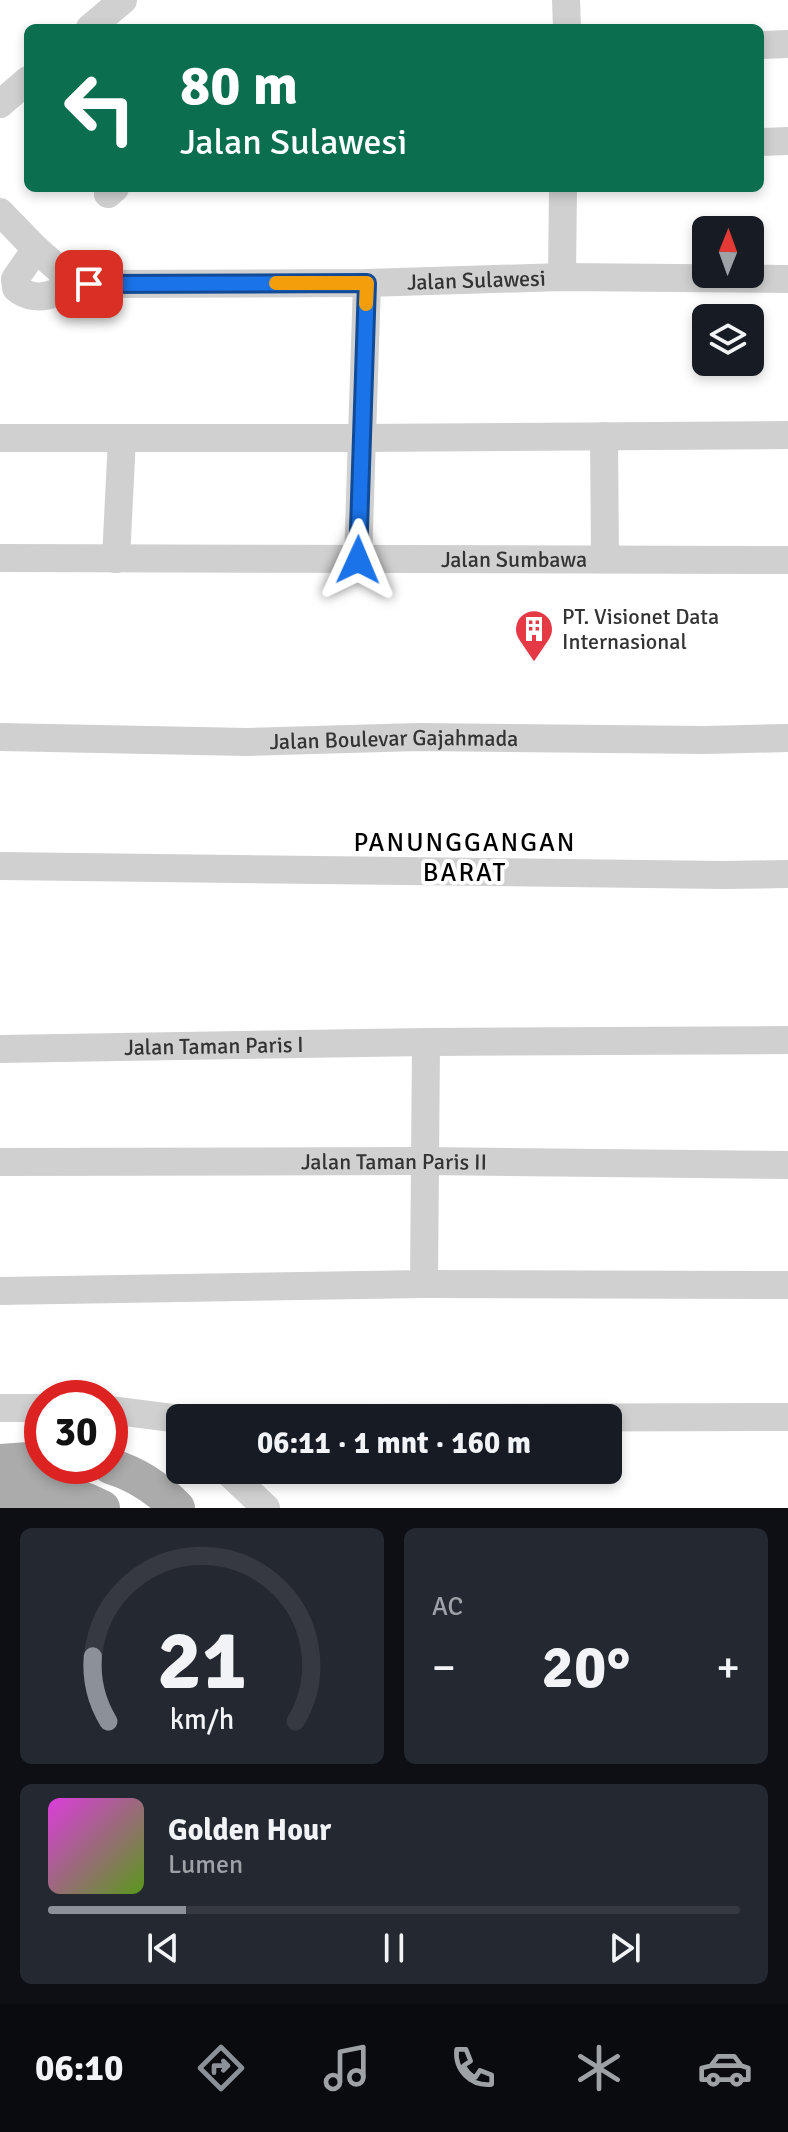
<!DOCTYPE html>
<html lang="id">
<meta charset="utf-8">
<style>
:root{--surface:#171b24;--page:#242831;--text:#f1f3f6;--muted:#9ea1a6;--line:#363941;--accent:#8c9099}
body{margin:0;font-family:Signika,sans-serif;background:var(--page);color:var(--text);height:100vh;display:flex;flex-direction:column;font-size:30px;white-space:nowrap}
*{box-sizing:border-box;margin:0}
p{font-size:26px;color:var(--muted)}
.icon{flex:none;width:44px;height:44px;fill:none;stroke:currentColor;stroke-width:2;stroke-linecap:round;stroke-linejoin:round}
.map{position:relative;height:1508px;overflow:hidden}
.drawer{display:flex;flex-direction:column;gap:20px;padding:20px;background:#0d0f14;flex:1}
.drawer>*{flex:none}
.hud{position:absolute;left:24px;top:24px;width:740px;height:168px;border-radius:12px;box-shadow:0 4px 12px #0003;background:#0b6e4f;color:#fff;overflow:hidden}
.needle{width:52px;rotate:1deg}
.controls{position:absolute;left:692px;top:216px;display:grid;gap:16px}
.controls a{display:grid;place-items:center;width:72px;height:72px;border-radius:12px;background:var(--surface);box-shadow:0 4px 12px #0003;font-size:40px}
.speed{position:absolute;left:24px;top:1380px;display:flex;gap:16px;font-size:40px;font-weight:700;text-align:center}
.speed>*{display:grid;place-content:center;width:104px;height:104px;border-radius:50%;background:var(--surface);box-shadow:0 4px 12px #0003;line-height:1}
.speed .limit{border:12px solid #d22;background:#fff;color:#111}
.pin{position:absolute;display:grid;place-items:center;width:68px;height:68px;color:#fff;margin:-34px;border-radius:16px;box-shadow:0 4px 12px #0006}
.me{position:absolute;width:88px;margin:-44px;rotate:1deg;stroke-linejoin:round;filter:drop-shadow(0 0 6px #0008)}
.turn{display:flex;align-items:center;gap:28px;height:168px;padding:0 24px;font-size:36px}
.turn .icon{width:104px;height:104px;stroke-width:2.5}
.turn b{display:block;font-size:56px;line-height:68px}
.big{font-size:60px;font-weight:700;line-height:1.1}
.drawer .card{flex:1;display:flex;flex-direction:column;justify-content:center;gap:12px;min-width:0;padding:0 28px;border-radius:12px;background:var(--page)}
.drawer .dial{align-items:center;gap:0}
.dial svg{height:208px;overflow:visible;fill:none;stroke:var(--line);stroke-width:7;stroke-linecap:round;text-anchor:middle}
.dial text{fill:var(--text);stroke:none}
.song{display:flex;align-items:center;gap:24px}
.cover{width:96px;height:96px;border-radius:12px;background:linear-gradient(135deg,hsl(300 70% 55%),hsl(90 70% 35%))}
.played{height:8px;border-radius:4px;background:linear-gradient(90deg,var(--accent) 20%,var(--line) 20%)}
.keys{display:flex;justify-content:space-around;direction:ltr}
.heat{display:flex;justify-content:space-between;align-items:center;font-size:44px;direction:ltr}
.drawer .tiles{flex:1;display:grid;gap:20px;grid-template-columns:1fr 1fr}
.card:last-child{grid-column:span 2}
.trip{position:absolute;left:166px;top:1404px;width:456px;height:80px;border-radius:12px;background:var(--surface);box-shadow:0 4px 12px #0003;font-weight:700;line-height:80px;text-align:center}
.menu{display:flex;height:128px;justify-content:space-around;align-items:center;background:#090b0e;color:var(--muted)}
.menu .icon{width:56px;height:56px}
.menu .active{color:var(--accent)}
.menu b{font-size:36px;color:var(--text)}
.map>svg:first-child{display:block}
.lines{fill:none;stroke-linecap:round;stroke-linejoin:round}
.minor{stroke:#d0d0d0;stroke-width:28}
.major{stroke:#ababab;stroke-width:36}
.route-casing{stroke:#114b97;stroke-width:20}
.route{stroke:#1a73e8;stroke-width:14}
.slow{stroke:#f59e0b;stroke-width:14}
.labels{text-anchor:middle;stroke-width:8;stroke-linejoin:round;paint-order:stroke}
.street-label{font-size:22px;fill:#333;stroke:#fff}
.poi-label{font-size:22px;fill:#333;stroke:#fff;text-anchor:start}
.quarter-label{font-size:26px;letter-spacing:2px;fill:#000;stroke:#fff}
</style>
<div class="map">
<svg width="788" height="1508" viewBox="0 0 788 1508">
<rect width="100%" height="100%" fill="#fff"/>
<g class="lines">
<g class="minor">
<path d="M566 0 567 28"/>
<path d="M90 28 123 0"/>
<path d="M760 45 788 44"/>
<path d="M0 104 28 80"/>
<path d="M760 142 788 141"/>
<path d="M108 194 115 188"/>
<path id="s1" d="M0 212 36 249 70 279 89 284 367 283 562 277 788 279"/>
<path d="M36 249 15 279 16 288C26 297 42 299 55 293 60 290 66 283 70 279"/>
<path d="M562 277 563 188"/>
<path d="M604 436 605 558"/>
<path d="M0 438H361L788 435"/>
<path id="s2" d="M0 558C263 561 525 557 788 560"/>
<path d="M116 559 122 438"/>
<path d="M358 560 367 283"/>
<path id="s3" d="M0 737 247 742 418 737 705 740 788 738"/>
<path d="M0 866 724 875 788 874"/>
<path id="s4" d="M0 1049 426 1042 788 1040"/>
<path id="s5" d="M0 1162 424 1161 788 1165"/>
<path d="M424 1284 426 1042"/>
<path d="M0 1291 424 1284 788 1285"/>
<path d="M0 1408H42"/>
<path d="M110 1410 180 1419"/>
<path d="M345 1418 788 1417"/>
<path d="M226 1470 266 1508"/>
</g>
<g class="major">
<path d="M0 1462 42 1459"/>
<path d="M110 1466C136 1474 158 1488 177 1508"/>
<path d="M0 1494C40 1488 65 1489 102 1508"/>
</g>
</g>
<g class="lines">
<defs>
<path id="route" d="M89 284 367 283 358 560"/>
</defs>
<use href="#route" class="route-casing"/>
<use href="#route" class="route"/>
<path class="slow" d="M276 283H367L366 304"/>
</g>
<defs>
<symbol id="building-pin" viewBox="-11 -11 22 30"><path d="M0 17L-7.5 6A9.5 9.5 0 1 1 7.5 6Z" fill="#e63946" stroke="#fff"/><path d="M-4-6H4V6H1V3H-1V6H-4ZM-2.5-4.3h1.7v1.8h-1.7ZM.8-4.3h1.7v1.8H.8ZM-2.5-1h1.7V.8h-1.7ZM.8-1h1.7V.8H.8Z" fill="#fff"/></symbol>
</defs>
<g fill-rule="evenodd">
<use href="#building-pin" x="512" y="607" width="44" height="60"/>
</g>
<g class="labels">
<g class="street-label">
<text dy="8" stroke="none"><textPath href="#s1" startOffset="504">Jalan Sulawesi</textPath></text>
<text dy="8" stroke="none"><textPath href="#s2" startOffset="514">Jalan Sumbawa</textPath></text>
<text dy="8" stroke="none"><textPath href="#s3" startOffset="394">Jalan Boulevar Gajahmada</textPath></text>
<text dy="8" stroke="none"><textPath href="#s4" startOffset="214">Jalan Taman Paris I</textPath></text>
<text dy="8" stroke="none"><textPath href="#s5" startOffset="394">Jalan Taman Paris II</textPath></text>
</g>
<g class="poi-label">
<text x="562" y="624">PT. Visionet Data<tspan x="562" dy="25">Internasional</tspan></text>
</g>
<g class="quarter-label">
<text x="465" y="851">PANUNGGANGAN<tspan x="465" dy="30">BARAT</tspan></text>
</g>
</g>
</svg>
<div class="controls">
<a><svg class="needle" viewBox="-14 -14 28 28"><path d="M0-13l5 13h-10z" fill="#e53935"/><path d="M0 13l5-13h-10z" fill="#9ea1a6"/></svg></a>
<a><svg class="icon" aria-label="layers" viewBox="0 0 24 24"><path d="M12 4l9 5-9 5-9-5zM3 14l9 5 9-5"/></svg></a>
</div>
<div class="speed"><div class="limit">30</div></div>
<div class="pin" style="left:89px;top:284px;background:#d93025"><svg class="icon" aria-label="arrive" viewBox="0 0 24 24"><path d="M6 21V4h12l-3 4 3 4H6"/></svg></div>
<svg class="me" style="left:358px;top:560px" viewBox="-20 -20 40 40"><path d="M0-17L14 15 0 8-14 15z" fill="#1a73e8" stroke="#fff" stroke-width="4"/></svg>
<div class="trip">06:11 · 1 mnt · 160 m</div>
<div class="hud">
<div class="turn"><svg class="icon" aria-label="left" viewBox="0 0 24 24"><path d="M17 20v-9H6M10 6l-5 5 5 5"/></svg><div><b>80 m</b>Jalan Sulawesi</div></div>
</div>
</div>
<section class="drawer">
<div class="tiles">
<div class="card dial"><svg viewBox="0 0 100 80">
<path d="M14 69A42 42 0 1 1 86 69"/>
<path d="M14 69A42 42 0 0 1 8 44" stroke="#8c9099"/>
<text x="50" y="56" font-size="32" font-weight="700">21</text>
<text x="50" y="72" font-size="11">km/h</text>
</svg></div>
<div class="card"><p>AC</p>
<div class="heat"><a>−</a><b class="big">20°</b><a>+</a></div>
</div>
<div class="card">
<div class="song"><i class="cover"></i><div><b>Golden Hour</b><p>Lumen</p></div></div>
<div class="played"></div>
<div class="keys"><svg class="icon" aria-label="previous" viewBox="0 0 24 24"><path d="M18 5L8 12l10 7zM5 5v14"/></svg><svg class="icon" aria-label="pause" viewBox="0 0 24 24"><path d="M8 5v14M16 5v14"/></svg><svg class="icon" aria-label="next" viewBox="0 0 24 24"><path d="M6 5l10 7-10 7zM19 5v14"/></svg></div>
</div>
</div>
</section>
<nav class="menu">
<b>06:10</b>
<svg class="icon active" aria-label="directions" viewBox="0 0 24 24"><path d="M12 3l9 9-9 9-9-9zM9 14v-3h6M13 9l2 2-2 2"/></svg>
<svg class="icon" aria-label="music" viewBox="0 0 24 24"><path d="M9 18V5l10-2v13"/><circle cx="6" cy="18" r="3"/><circle cx="16" cy="16" r="3"/></svg>
<svg class="icon" aria-label="phone" viewBox="0 0 24 24"><path d="M5 4h4l2 5-3 2q2 4 5 5l2-3 5 2v4C11 20 4 13 5 4z"/></svg>
<svg class="icon" aria-label="climate" viewBox="0 0 24 24"><path d="M12 3v18M4 7l16 10M4 17L20 7"/></svg>
<svg class="icon" aria-label="car" viewBox="0 0 24 24"><path d="M5 17H2v-5l4-1 3-4h7l3 4 3 1v5h-3M9 17h6M6 11h13"/><circle cx="7" cy="17" r="2"/><circle cx="17" cy="17" r="2"/></svg>
</nav>
